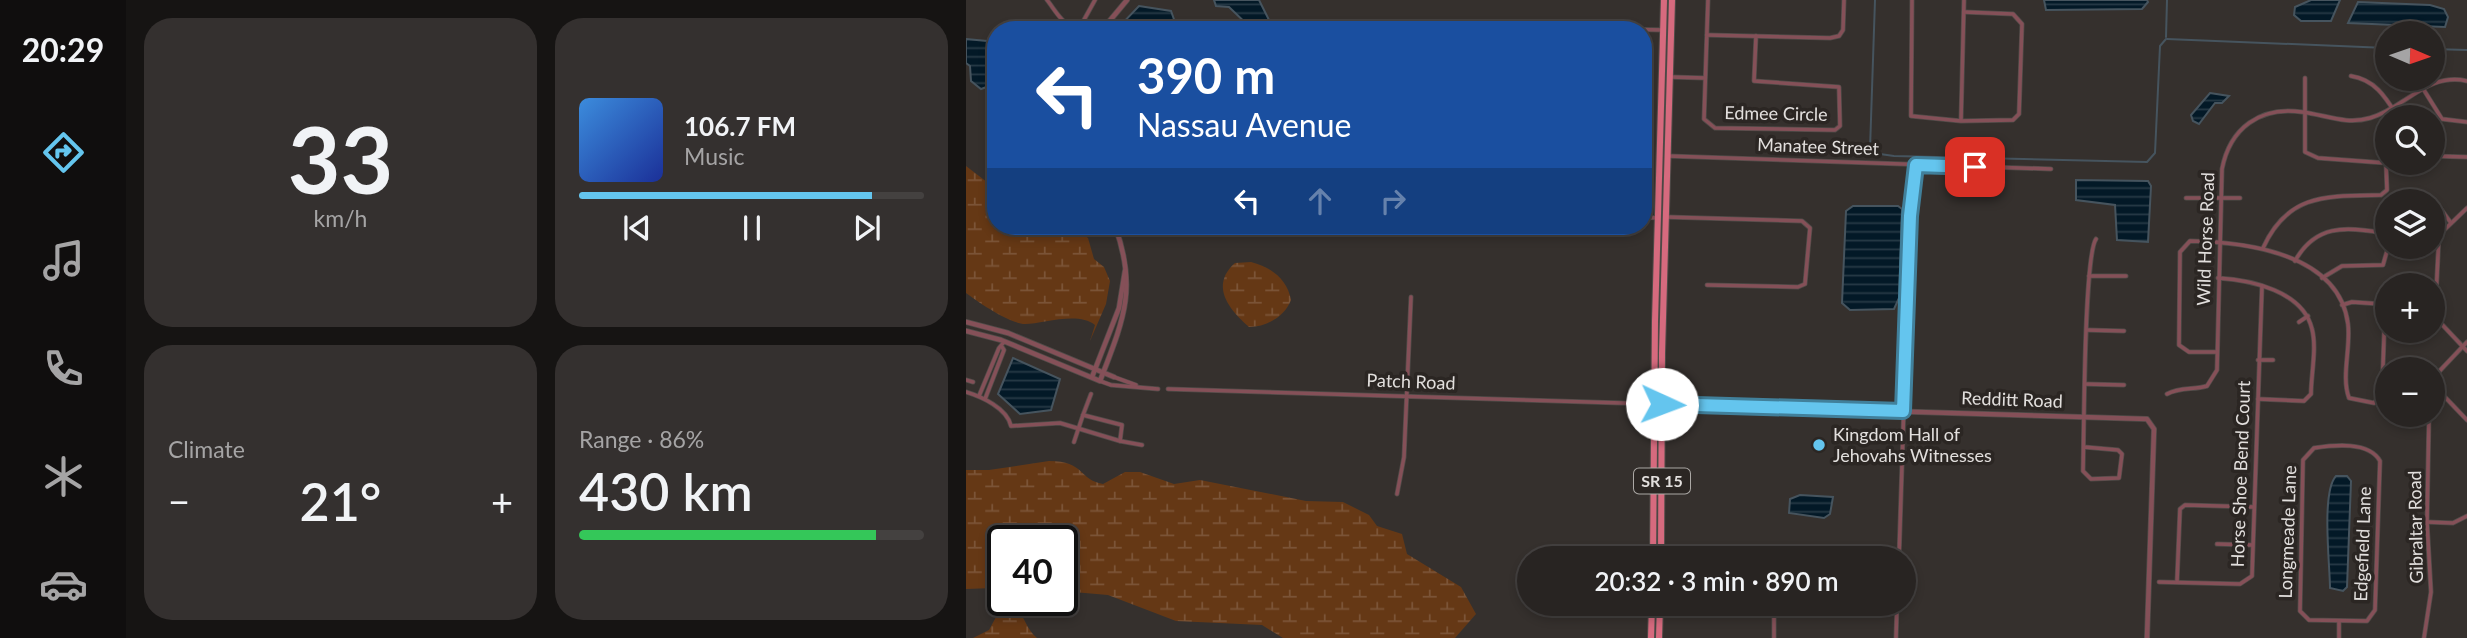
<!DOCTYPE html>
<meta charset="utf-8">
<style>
:root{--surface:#282422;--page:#34302f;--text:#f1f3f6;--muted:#a5a4a5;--line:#444140;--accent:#64c5ee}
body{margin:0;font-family:Lato,sans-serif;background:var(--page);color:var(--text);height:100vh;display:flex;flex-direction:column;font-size:26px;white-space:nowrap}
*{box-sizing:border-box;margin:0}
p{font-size:23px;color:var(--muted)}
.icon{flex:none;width:38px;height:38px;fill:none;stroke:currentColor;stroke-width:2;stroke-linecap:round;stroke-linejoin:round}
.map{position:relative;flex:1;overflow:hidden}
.side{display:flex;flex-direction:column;gap:18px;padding:18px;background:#161413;width:840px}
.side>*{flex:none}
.banner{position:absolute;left:21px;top:21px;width:665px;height:214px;border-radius:28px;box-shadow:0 4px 10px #0003,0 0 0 2px var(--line);background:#1a4fa0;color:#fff;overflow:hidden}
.needle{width:46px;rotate:92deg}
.controls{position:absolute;left:1409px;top:21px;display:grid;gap:14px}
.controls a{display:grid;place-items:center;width:70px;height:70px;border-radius:50%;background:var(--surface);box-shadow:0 4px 10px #0003,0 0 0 2px var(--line);font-size:35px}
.speed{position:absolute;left:21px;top:525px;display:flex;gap:14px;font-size:35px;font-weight:700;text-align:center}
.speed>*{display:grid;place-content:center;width:91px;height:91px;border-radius:50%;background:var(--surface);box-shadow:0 4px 10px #0003,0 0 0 2px var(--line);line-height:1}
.speed .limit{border:4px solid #111;border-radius:10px;background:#fff;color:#111}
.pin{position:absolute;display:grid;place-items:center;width:60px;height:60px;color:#fff;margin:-30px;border-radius:14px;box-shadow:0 4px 10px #0006}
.me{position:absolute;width:77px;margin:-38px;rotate:92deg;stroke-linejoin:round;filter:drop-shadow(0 0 5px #0008)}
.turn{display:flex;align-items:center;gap:24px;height:147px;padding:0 35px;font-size:32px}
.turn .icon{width:91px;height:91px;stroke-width:2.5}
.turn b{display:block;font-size:49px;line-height:60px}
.lanes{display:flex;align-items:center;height:66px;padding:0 35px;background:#0003;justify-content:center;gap:35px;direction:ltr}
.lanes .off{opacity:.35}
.big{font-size:52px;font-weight:600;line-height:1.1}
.side .card{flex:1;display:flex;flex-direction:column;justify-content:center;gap:10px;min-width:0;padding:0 24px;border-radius:28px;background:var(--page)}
.side .dial{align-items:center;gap:0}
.dial b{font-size:91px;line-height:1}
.song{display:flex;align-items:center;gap:21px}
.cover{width:84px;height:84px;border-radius:10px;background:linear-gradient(135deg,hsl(210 70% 55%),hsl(230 70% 35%))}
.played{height:7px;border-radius:4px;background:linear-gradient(90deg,var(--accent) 85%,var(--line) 85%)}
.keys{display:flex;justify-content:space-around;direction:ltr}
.heat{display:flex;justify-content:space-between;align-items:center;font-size:38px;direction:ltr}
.charge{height:10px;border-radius:5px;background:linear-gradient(90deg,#34c759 86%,var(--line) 0)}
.side .tiles{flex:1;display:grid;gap:18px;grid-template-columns:repeat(2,1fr)}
.trip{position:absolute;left:551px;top:546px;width:399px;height:70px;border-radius:35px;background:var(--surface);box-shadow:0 4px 10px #0003,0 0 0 2px var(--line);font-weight:600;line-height:70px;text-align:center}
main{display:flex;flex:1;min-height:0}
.menu{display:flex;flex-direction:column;width:126px;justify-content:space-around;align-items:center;background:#100e0e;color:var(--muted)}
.menu .icon{width:49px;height:49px}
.menu .on{color:var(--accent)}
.menu b{font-size:32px;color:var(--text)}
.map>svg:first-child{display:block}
.wetland{fill:url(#wetland-marsh)}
.water{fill:url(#water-rules);stroke:#46545e;stroke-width:2}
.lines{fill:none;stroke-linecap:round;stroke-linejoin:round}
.stream{stroke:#46545e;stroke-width:2}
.minor-casing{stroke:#514c49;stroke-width:5}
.tertiary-casing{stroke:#514c49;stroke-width:6}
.primary-casing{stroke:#514c49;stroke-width:8}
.minor{stroke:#855058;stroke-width:3.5}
.tertiary{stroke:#855058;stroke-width:4.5}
.primary{stroke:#d66a7e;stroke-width:6}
.route-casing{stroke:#41809b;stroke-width:18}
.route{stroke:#64c5ee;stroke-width:12}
.poi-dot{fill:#64c5ee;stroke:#2b2623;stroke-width:2.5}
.labels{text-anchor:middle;stroke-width:7;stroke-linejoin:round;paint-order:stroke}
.shield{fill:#2b2623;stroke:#aba8a5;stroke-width:2}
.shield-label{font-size:16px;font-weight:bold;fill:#e2dfdd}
.street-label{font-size:18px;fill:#e2dfdd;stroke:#2b2623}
.poi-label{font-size:18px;fill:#e2dfdd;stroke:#2b2623;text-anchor:start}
</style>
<main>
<nav class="menu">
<b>20:29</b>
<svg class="icon on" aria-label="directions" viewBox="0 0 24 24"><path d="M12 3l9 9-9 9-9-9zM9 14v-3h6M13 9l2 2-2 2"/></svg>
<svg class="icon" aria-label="music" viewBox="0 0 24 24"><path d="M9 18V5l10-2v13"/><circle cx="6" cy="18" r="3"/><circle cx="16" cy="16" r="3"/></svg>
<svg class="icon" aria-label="phone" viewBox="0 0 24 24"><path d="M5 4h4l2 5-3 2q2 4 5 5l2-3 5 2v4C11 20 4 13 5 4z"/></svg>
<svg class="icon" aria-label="climate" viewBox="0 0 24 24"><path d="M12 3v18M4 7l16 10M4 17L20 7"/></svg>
<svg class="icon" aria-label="car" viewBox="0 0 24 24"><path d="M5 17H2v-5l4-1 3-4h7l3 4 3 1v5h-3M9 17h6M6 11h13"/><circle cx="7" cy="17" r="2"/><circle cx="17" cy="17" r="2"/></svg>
</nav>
<section class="side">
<div class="tiles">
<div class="card dial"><b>33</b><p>km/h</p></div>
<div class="card">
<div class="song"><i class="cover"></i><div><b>106.7 FM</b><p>Music</p></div></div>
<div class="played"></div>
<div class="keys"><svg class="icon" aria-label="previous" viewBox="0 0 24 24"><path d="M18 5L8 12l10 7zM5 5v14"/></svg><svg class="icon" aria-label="pause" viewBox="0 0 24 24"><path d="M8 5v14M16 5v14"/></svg><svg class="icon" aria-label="next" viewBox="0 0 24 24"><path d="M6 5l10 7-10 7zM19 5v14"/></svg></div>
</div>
<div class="card"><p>Climate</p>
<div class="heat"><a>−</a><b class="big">21°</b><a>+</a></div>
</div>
<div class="card"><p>Range · 86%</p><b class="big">430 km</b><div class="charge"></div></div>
</div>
</section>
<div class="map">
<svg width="1501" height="638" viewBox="0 0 1501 638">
<defs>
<pattern id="wetland-marsh" width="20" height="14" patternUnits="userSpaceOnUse" patternTransform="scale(1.75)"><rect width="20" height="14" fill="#653815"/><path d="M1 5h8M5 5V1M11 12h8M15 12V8" fill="none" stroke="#7b5437"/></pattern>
<pattern id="water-rules" width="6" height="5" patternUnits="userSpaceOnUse" patternTransform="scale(1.75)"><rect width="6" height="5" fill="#031927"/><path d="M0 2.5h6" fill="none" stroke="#273a46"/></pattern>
</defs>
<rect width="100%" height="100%" fill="#35302d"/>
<g class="wetland">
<path d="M0 166 30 189V226H106L122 238 128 259 138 267 144 281 140 304 124 341 129 325C112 311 76 324 59 324 44 324 12 302 0 293Z"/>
<path d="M285 262C305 267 321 279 325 300 319 316 301 327 283 327 262 309 244 285 269 263Z"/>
<path d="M83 461C119 461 113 480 137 484L159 472H174L208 484 234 480 340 501 377 502 403 515 411 526 436 534 441 554 495 587 510 614 489 638H317L296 625 210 621 142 595 96 591V541H37V596L27 588 0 589V470H23Z"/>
<path d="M47 604C59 615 59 628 71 638H7L23 630 36 606Z"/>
</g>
<g class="water">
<path d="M248 0H293L308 30H287L263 7 250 6Z"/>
<path d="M1078 0H1181L1182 2 1176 9 1080 10Z"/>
<path d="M1345 0H1374L1365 21H1335L1328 15 1329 7Z"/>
<path d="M1392 2 1464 5 1478 9 1482 17 1479 27 1382 23Z"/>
<path d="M173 6 205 11 210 25 150 30Z"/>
<path d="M0 39 21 41C30 54 34 70 26 85L15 89 5 81 4 66 0 63Z"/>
<path d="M1244 93 1263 96 1256 103H1249L1233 124 1227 121 1225 115Z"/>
<path d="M1110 180 1182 181 1185 186 1182 242 1151 240 1149 205 1110 200Z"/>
<path d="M887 206H932L936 209 933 298 928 309 884 310 876 303 880 211Z"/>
<path d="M47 358 94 379 85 410 54 414 32 394Z"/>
<path d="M1370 476H1381L1385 481 1381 587 1377 591 1364 588C1364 566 1355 492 1370 476Z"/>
<path d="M834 495 867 497 864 514 858 518 823 513 824 499Z"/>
</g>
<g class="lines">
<g class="stream">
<path d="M909 0 904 149 907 153 928 156 1181 162 1189 153 1194 46 1200 39"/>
<path d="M1200 37 1201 0"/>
<path d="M1201 39 1421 48"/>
<path d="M1466 49 1501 50"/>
</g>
<defs>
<g id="minor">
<path d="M81 0C90 11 98 29 114 27L129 0"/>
<path d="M742 0 738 119 749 128 869 130 874 126 873 87 788 81 790 36"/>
<path d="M946 0 945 116 995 121 1047 120 1053 114 1056 24 1047 14 998 12"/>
<path d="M465 25 697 30"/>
<path d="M741 35 864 38 873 36 877 30 878 0"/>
<path d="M1385 76C1410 80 1420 98 1432 117"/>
<path d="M704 77 739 78"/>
<path d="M1456 87 1476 119 1501 122"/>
<path d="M995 120 998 0"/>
<path d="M702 156 1085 169"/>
<path d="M1466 156 1501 157"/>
<path d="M1220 198H1274"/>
<path d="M1474 208 1485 223"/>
<path d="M1501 208 1473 235 1469 317 1501 351"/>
<path d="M677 217 692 218"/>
<path d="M700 217 836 221 844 228 839 284 832 287 741 285"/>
<path d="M1297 248C1322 193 1361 196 1415 195L1421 190 1420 163 1352 158 1339 152V78"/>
<path d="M1329 261C1349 225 1379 226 1416 233L1421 251 1417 265 1376 266 1356 278"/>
<path d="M1123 276H1160"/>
<path d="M1252 278C1285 280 1337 291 1346 329 1351 348 1345 375 1345 394L1338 401 1292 399"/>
<path d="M1333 322 1342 316"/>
<path d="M1121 330 1158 331"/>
<path d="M1251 352H1223L1213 345 1214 252 1224 241C1279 242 1373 253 1382 324 1385 347 1375 377 1383 398L1408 403 1416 394 1419 309 1415 304 1386 302 1376 305"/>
<path d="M1292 360H1307"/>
<path d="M148 377 170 385"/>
<path d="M1466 379 1501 342"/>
<path d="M0 380 7 382"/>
<path d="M134 381 145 385 192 389"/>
<path d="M1119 384 1158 385"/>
<path d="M202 389 688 404"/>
<path d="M0 392C16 397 41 408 45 426L94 423 154 441 156 425 117 415 125 394"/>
<path d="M1201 394C1214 387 1228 390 1241 386L1251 370 1256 169C1264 128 1294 106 1336 112 1360 115 1380 125 1404 118 1439 108 1461 72 1501 81"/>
<path d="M1466 394 1477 395 1501 420"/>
<path d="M13 396 33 348 38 342"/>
<path d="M19 399 38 350 36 347"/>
<path d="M154 441 176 445"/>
<path d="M108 442 117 415"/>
<path d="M1118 447 1152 450 1156 454 1153 478 1125 479 1117 471C1118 437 1118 256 1130 239"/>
<path d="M1348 448C1368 445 1403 441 1414 461L1409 610 1401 621 1343 620 1334 611 1337 460Z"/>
<path d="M431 494 438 457 445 297"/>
<path d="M1461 522 1487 523 1501 516"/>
<path d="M1251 544 1286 545"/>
<path d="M933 558 944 216 950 165"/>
<path d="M1193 582 1274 584 1286 576 1296 286"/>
<path d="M1211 582 1214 509 1219 505 1288 507"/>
<path d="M808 638V604"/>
<path d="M930 638 931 604"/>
<path d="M1373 638V621"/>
<path d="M1458 638 1465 592 1461 522 1463 415"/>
</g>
<g id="tertiary">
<path d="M136 30 161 0"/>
<path d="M0 322 42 333 148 377"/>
<path d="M0 331 35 340 134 381C157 321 172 289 149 226"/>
<path d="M126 377 153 308 159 271"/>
<path d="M688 404 1181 419 1188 429 1181 638"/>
</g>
<g id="primary">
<path d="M687 558 689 321 698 0"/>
<path d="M695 558 696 353 706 0"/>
<path d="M685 638 686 604"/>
<path d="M693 638 694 604"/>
</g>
</defs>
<use href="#minor" class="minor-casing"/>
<use href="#tertiary" class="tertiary-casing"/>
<use href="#primary" class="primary-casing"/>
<use href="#minor" class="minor"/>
<use href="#tertiary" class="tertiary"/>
<use href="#primary" class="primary"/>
</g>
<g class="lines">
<defs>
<path id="route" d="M696 404 937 411 944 216 950 165 1009 167"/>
</defs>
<use href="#route" class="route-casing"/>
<use href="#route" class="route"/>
</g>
<circle class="poi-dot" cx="853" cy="445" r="7"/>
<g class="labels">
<rect class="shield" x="668" y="468.5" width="56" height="25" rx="5"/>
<g class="shield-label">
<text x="696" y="487">SR 15</text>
</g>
<g class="street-label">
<text transform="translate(810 114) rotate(1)" y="6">Edmee Circle</text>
<text transform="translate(852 147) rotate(2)" y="6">Manatee Street</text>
<text transform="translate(1240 239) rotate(-88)" y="6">Wild Horse Road</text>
<text transform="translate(445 382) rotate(2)" y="6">Patch Road</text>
<text transform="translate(1046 400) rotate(2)" y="6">Redditt Road</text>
<text transform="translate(1275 474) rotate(-88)" y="6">Horse Shoe Bend Court</text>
<text transform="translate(1450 527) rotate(-91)" y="6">Gibraltar Road</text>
<text transform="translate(1322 532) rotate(-88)" y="6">Longmeade Lane</text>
<text transform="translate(1397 544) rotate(-88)" y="6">Edgefield Lane</text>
</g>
<g class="poi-label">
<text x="867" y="441">Kingdom Hall of<tspan x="867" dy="21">Jehovahs Witnesses</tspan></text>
</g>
</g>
</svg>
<div class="controls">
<a><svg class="needle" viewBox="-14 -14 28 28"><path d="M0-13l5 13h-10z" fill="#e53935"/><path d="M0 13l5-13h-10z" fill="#a5a4a5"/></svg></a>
<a><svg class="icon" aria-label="search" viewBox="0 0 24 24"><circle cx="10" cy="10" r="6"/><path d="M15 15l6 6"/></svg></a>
<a><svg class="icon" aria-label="layers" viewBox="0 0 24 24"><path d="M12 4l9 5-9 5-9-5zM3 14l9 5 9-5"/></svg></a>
<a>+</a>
<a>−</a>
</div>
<div class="speed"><div class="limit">40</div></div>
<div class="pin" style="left:1009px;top:167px;background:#d93025"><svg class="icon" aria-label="arrive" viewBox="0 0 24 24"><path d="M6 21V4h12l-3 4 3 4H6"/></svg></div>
<svg class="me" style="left:696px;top:404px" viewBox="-20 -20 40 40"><circle r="19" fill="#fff"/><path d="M0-13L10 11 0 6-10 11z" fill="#64c5ee"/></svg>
<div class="trip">20:32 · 3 min · 890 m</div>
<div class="banner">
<div class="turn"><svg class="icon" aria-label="left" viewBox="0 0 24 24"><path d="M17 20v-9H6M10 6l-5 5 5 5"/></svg><div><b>390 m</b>Nassau Avenue</div></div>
<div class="lanes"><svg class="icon" aria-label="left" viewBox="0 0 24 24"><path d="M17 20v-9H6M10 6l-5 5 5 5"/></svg><svg class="icon off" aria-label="ahead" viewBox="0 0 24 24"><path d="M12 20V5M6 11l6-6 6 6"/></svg><svg class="icon off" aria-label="right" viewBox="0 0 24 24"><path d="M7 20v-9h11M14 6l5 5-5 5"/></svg></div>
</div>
</div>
</main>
